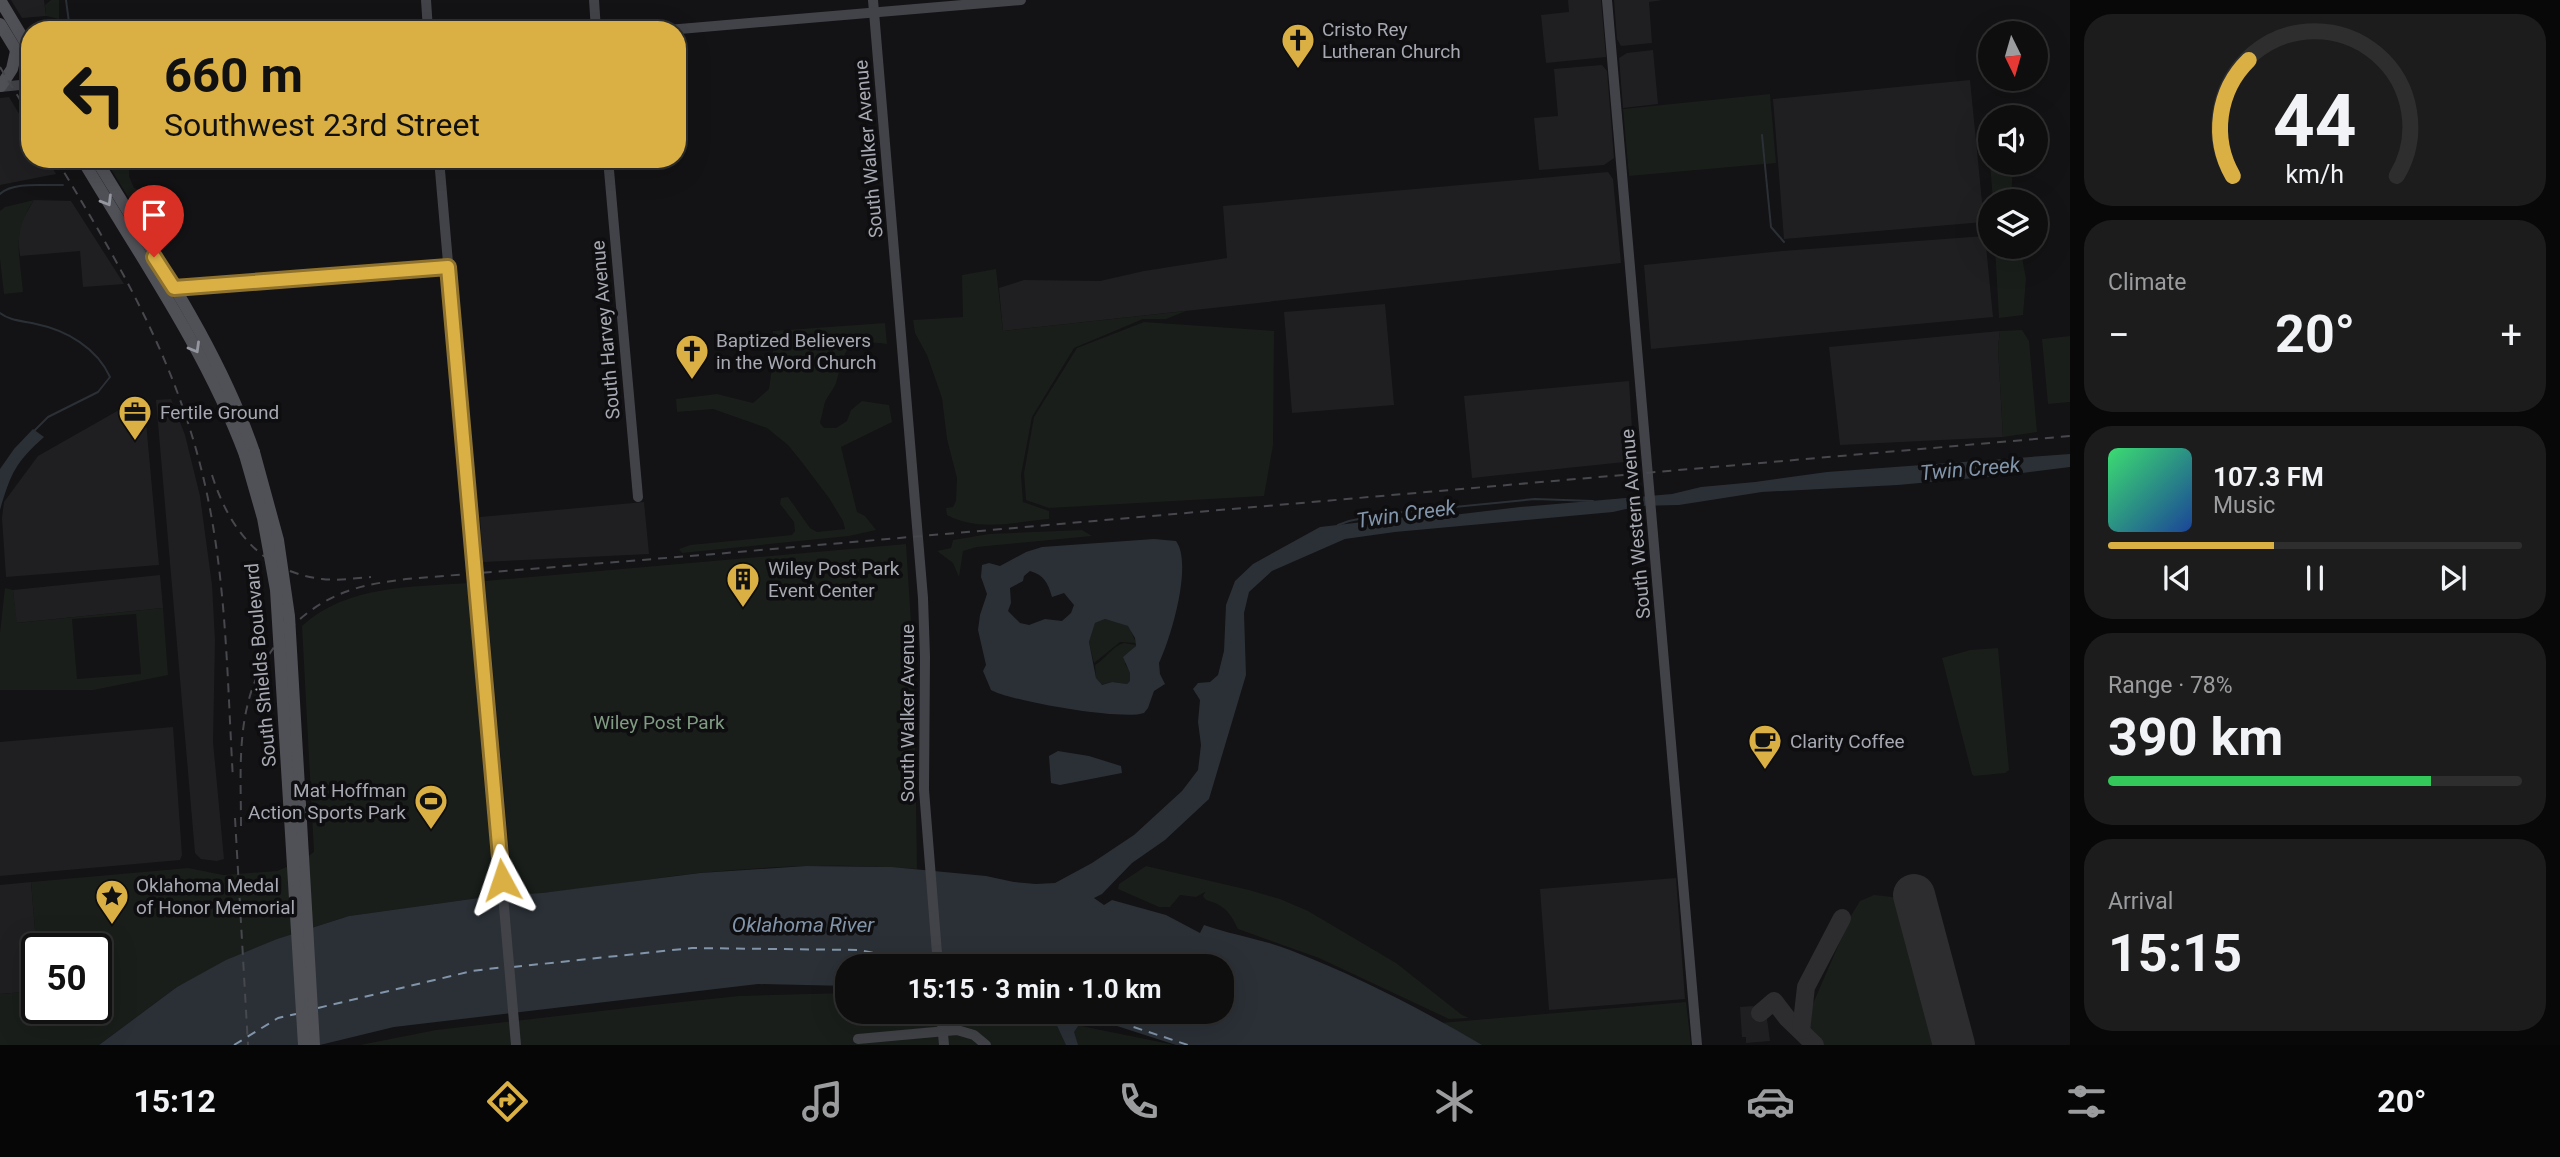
<!DOCTYPE html>
<meta charset="utf-8">
<style>
:root{--surface:#0e0e0f;--page:#1c1c1d;--text:#f1f3f6;--muted:#9b9c9e;--line:#2e2e2f;--accent:#dab045}
body{margin:0;font-family:Roboto,sans-serif;background:var(--page);color:var(--text);height:100vh;display:flex;flex-direction:column;font-size:26px;white-space:nowrap}
*{box-sizing:border-box;margin:0}
p{font-size:23px;color:var(--muted)}
.icon{flex:none;width:38px;height:38px;fill:none;stroke:currentColor;stroke-width:2;stroke-linecap:round;stroke-linejoin:round}
.map{position:relative;flex:1;overflow:hidden}
.side{display:flex;flex-direction:column;gap:14px;padding:14px;background:#080808;width:490px}
.side>*{flex:none}
.top-card{position:absolute;left:21px;top:21px;width:665px;height:147px;border-radius:28px;box-shadow:0 7px 28px #0002,0 0 0 2px var(--line);background:#dab045;color:#111;overflow:hidden}
.needle{width:46px;rotate:175deg}
.buttons{position:absolute;left:1978px;top:21px;display:grid;gap:14px}
.buttons a{display:grid;place-items:center;width:70px;height:70px;border-radius:50%;background:var(--surface);box-shadow:0 7px 28px #0002,0 0 0 2px var(--line);font-size:35px}
.speed{position:absolute;left:21px;top:933px;display:flex;gap:14px;font-size:35px;font-weight:700;text-align:center}
.speed>*{display:grid;place-content:center;width:91px;height:91px;border-radius:50%;background:var(--surface);box-shadow:0 7px 28px #0002,0 0 0 2px var(--line);line-height:1}
.speed .limit{border:4px solid #111;border-radius:10px;background:#fff;color:#111}
.pin{position:absolute;display:grid;place-items:center;width:60px;height:60px;color:#fff;margin:-72px -30px;border-radius:50% 50% 50% 0;rotate:-45deg;box-shadow:0 0 7px #0007}
.pin .icon{rotate:45deg}
.me{position:absolute;width:77px;margin:-38px;rotate:355deg;stroke-linejoin:round;filter:drop-shadow(0 0 5px #0008)}
.turn{display:flex;align-items:center;gap:24px;height:147px;padding:0 28px;font-size:32px}
.turn .icon{width:91px;height:91px;stroke-width:2.5}
.turn b{display:block;font-size:49px;line-height:60px}
.big{font-size:52px;font-weight:700;line-height:1.1}
.side .tile{flex:1;display:flex;flex-direction:column;justify-content:center;gap:10px;min-width:0;padding:0 24px;border-radius:28px;background:var(--page)}
.side .dial{align-items:center;gap:0}
.dial svg{height:182px;overflow:visible;fill:none;stroke:var(--line);stroke-width:7;stroke-linecap:round;text-anchor:middle}
.dial text{fill:var(--text);stroke:none}
.song{display:flex;align-items:center;gap:21px}
.cover{width:84px;height:84px;border-radius:10px;background:linear-gradient(135deg,hsl(140 70% 55%),hsl(220 70% 35%))}
.played{height:7px;border-radius:4px;background:linear-gradient(90deg,var(--accent) 40%,var(--line) 40%)}
.keys{display:flex;justify-content:space-around;direction:ltr}
.heat{display:flex;justify-content:space-between;align-items:center;font-size:38px;direction:ltr}
.charge{height:10px;border-radius:5px;background:linear-gradient(90deg,#34c759 78%,var(--line) 0)}
.trip{position:absolute;left:835px;top:954px;width:399px;height:70px;border-radius:28px;background:var(--surface);box-shadow:0 7px 28px #0002,0 0 0 2px var(--line);font-weight:700;line-height:70px;text-align:center}
.dock{display:flex;height:112px;justify-content:space-around;align-items:center;background:#060606;color:var(--muted)}
.dock .icon{width:49px;height:49px}
.dock .active{color:var(--accent)}
.dock b{font-size:32px;color:var(--text)}
main{display:flex;flex:1;min-height:0}
.map>svg:first-child{display:block}
.built{fill:#1f1f21}
.green{fill:#191e1a;fill-rule:evenodd}
.water{fill:#2a3036;fill-rule:evenodd}
.lines{fill:none;stroke-linecap:round;stroke-linejoin:round}
.stream{stroke:#2a3036;stroke-width:2}
.ferry{stroke:#8194a9;stroke-width:2;stroke-dasharray:9 7;stroke-linecap:butt}
.taxiway{stroke:#2d2d30;stroke-width:18}
.runway{stroke:#2d2d30;stroke-width:42}
.secondary{stroke:#424348;stroke-width:10}
.primary{stroke:#505157;stroke-width:12}
.rail{stroke:#47484d;stroke-width:2;stroke-dasharray:9 7;stroke-linecap:butt}
.secondary-bridge{stroke:#424348;stroke-width:10}
.primary-bridge{stroke:#505157;stroke-width:12}
.oneway{stroke:#9597a0}
.route-casing{stroke:#8e722d;stroke-width:18}
.route{stroke:#dab045;stroke-width:12}
.labels{text-anchor:middle;stroke-width:7;stroke-linejoin:round;paint-order:stroke}
.poi-label{font-size:19px;fill:#a6a9b2;stroke:#0e0d0f;text-anchor:start}
.street-label{font-size:19px;fill:#a6a9b2;stroke:#0e0d0f}
.park-label{font-size:19px;fill:#7f9b82;stroke:#0e0d0f}
.water-label{font-size:21px;font-style:italic;fill:#8194a9;stroke:#0e0d0f}
</style>
<main>
<div class="map">
<svg width="2070" height="1045" viewBox="0 0 2070 1045">
<rect width="100%" height="100%" fill="#131214"/>
<g class="built">
<path d="M11 0H44L46 16 22 18Z"/>
<path d="M1568 0H1601L1606 57 1546 63 1541 15 1569 12Z"/>
<path d="M1614 0H1663L1649 2 1652 43 1621 46 1617 39Z"/>
<path d="M1653 50 1658 104 1623 108 1619 58 1627 53Z"/>
<path d="M1602 65 1607 71 1614 158 1604 165 1539 170 1534 118 1558 116 1554 69Z"/>
<path d="M1970 80 1984 222 1784 239 1773 99Z"/>
<path d="M9 97 30 132V159H47L56 174 0 185V98Z"/>
<path d="M1608 172 1613 179 1621 263 1003 331 999 288 1024 280 1100 281 1144 271 1227 258 1223 206Z"/>
<path d="M34 200 71 201 124 284 83 287 80 251 20 256 18 237 20 224Z"/>
<path d="M1985 236 1993 317 1651 349 1644 265 1782 251Z"/>
<path d="M1385 304 1394 405 1292 413 1284 312Z"/>
<path d="M2000 331 1998 347 2003 437 1840 445 1829 347Z"/>
<path d="M1629 381 1634 461 1472 478 1464 396Z"/>
<path d="M171 399 185 435 200 496 212 585 215 640 213 742 224 859 217 861 201 859 195 853 156 400Z"/>
<path d="M144 400 159 565 6 577 2 518 4 502 38 456 119 410Z"/>
<path d="M644 502 649 554 483 562 480 517Z"/>
<path d="M160 575 163 608 16 623 13 590Z"/>
<path d="M173 727 182 855 180 860 0 876V742Z"/>
<path d="M1676 878 1685 999 1549 1010 1540 889Z"/>
<path d="M31 882 37 954V991L0 994V885Z"/>
<path d="M1753 1006 1767 1019 1770 1041 1746 1043V1037H1742L1740 1007Z"/>
</g>
<g class="green">
<path d="M51 0H59V19L46 16 45 5Z"/>
<path d="M1770 94 1776 163 1766 164 1762 135 1764 164 1629 176 1623 109Z"/>
<path d="M105 159H129V176L134 188 145 192 158 187 163 242 156 243Z"/>
<path d="M1990 163H2013L2011 201H1993Z"/>
<path d="M34 200C11 234 20 254 23 292L4 294 0 259V211L5 207Z"/>
<path d="M1995 247H2025L2022 257 2026 279 2023 315 1999 318Z"/>
<path d="M996 269 1003 331 1186 311 1166 319H1143L1074 348 1032 417 1021 475 1023 502 1049 511V519C1015 522 978 532 947 515L946 508 953 507 956 501 957 478 947 439 942 398 927 355 915 333 913 320 963 317 962 275Z"/>
<path d="M1144 322 1274 331 1273 445 1264 496 1049 508 1026 500 1024 473 1034 417 1077 348Z"/>
<path d="M885 323 887 344C843 339 847 346 836 383 834 389 828 395 825 402 823 409 822 416 820 423L824 428H836L847 421 851 410 862 401 889 405 892 422 841 447 857 512 865 516 876 530 849 536 682 553 679 549 690 545 792 535 795 531 794 522 780 504 781 498 788 497 810 528 817 532 845 529 843 521 829 498 801 461 788 445 767 428 713 409 677 412 676 399 717 394 753 403 769 389 773 360V331Z"/>
<path d="M2022 330 2029 341 2037 432 2003 437 1998 347 2000 331Z"/>
<path d="M2070 336V402L2048 404 2042 339Z"/>
<path d="M1082 530 1092 536 977 547 963 551 959 577 953 563 937 551 951 548 953 540 989 534Z"/>
<path d="M906 544 914 670 917 869C844 863 771 866 699 873 637 880 575 892 513 895L485 581Z"/>
<path d="M468 583 484 782 494 879 493 896 349 916 277 939 177 987 99 1045H0V994L37 991V1008H96V948H37V954L31 882 188 868 223 875 277 871 301 861 314 852 302 626C346 585 412 587 468 583Z"/>
<path d="M5 588 13 590 17 623 163 608 168 675 93 690H0V633ZM136 614 141 674 77 679 72 619Z"/>
<path d="M1105 619 1129 626 1136 643 1120 642 1094 663 1089 642 1095 623Z"/>
<path d="M1124 643 1136 645 1125 664 1131 673 1130 681 1127 684 1112 682 1101 685 1096 678 1095 665C1106 659 1111 647 1124 643Z"/>
<path d="M1998 648 2009 770 2005 773 1974 776 1972 774 1942 658 1970 650Z"/>
<path d="M1146 866 1249 890 1280 899 1308 911 1396 963 1462 1015 1469 1018 1449 1019 1319 958 1238 929C1230 912 1224 905 1206 900L1203 896 1205 892 1196 897 1180 895 1170 907H1159L1118 889 1119 884Z"/>
<path d="M1874 895 1892 897 1905 904 1939 1045H1823L1807 1030 1805 1022 1852 914 1860 901Z"/>
<path d="M847 993V1012H1012L1175 1045H360L436 1030 653 1005 739 996Z"/>
<path d="M1686 1002 1691 1045H1183Z"/>
</g>
<g class="water">
<path d="M33 429 44 437C15 463 11 473 0 510V469L14 449Z"/>
<path d="M2070 454V467L2007 475 1898 485 1762 492 1679 505 1639 506 1613 512 1395 532 1345 539 1272 571 1249 592 1244 613 1246 675 1209 799 1165 840 1132 863 1102 894 1094 898 1104 905 1112 900 1166 915 1200 933 1204 925C1232 935 1262 939 1290 950 1357 976 1421 1009 1482 1045H1176L1117 1026 1099 1017 1082 1020 1074 1032 1078 1045H1066L1054 1019 1043 1012H1222V966H847V986L758 984 394 1027 320 1045H99L177 987 226 960 277 939 349 916 493 896 542 893 700 873 806 866 892 867 986 876 1014 882 1036 884 1055 883 1092 863 1134 835 1182 791 1198 770 1201 745 1198 722 1200 700 1193 689 1198 683 1210 682 1218 675 1224 651 1226 605 1235 581 1253 564 1320 527 1415 516 1453 515 1520 507 1672 494 1701 487 1755 482 1827 472Z"/>
<path d="M1154 539 1176 541C1193 564 1171 638 1159 663L1160 674 1165 684 1154 691 1148 708 1144 713C1123 721 1010 701 991 690L983 671 986 665 978 630 980 615 987 594 981 577 982 565 989 563 1000 566 1026 552 1042 547ZM1030 571C1044 575 1048 583 1052 597L1064 593 1074 605 1071 613 1062 621 1045 619 1029 625 1020 623 1008 611 1011 603 1010 588 1023 581 1024 576ZM1105 619 1128 626 1135 638 1136 646 1123 657 1130 673V681L1127 684 1112 682 1102 685 1096 678 1089 642 1095 623Z"/>
<path d="M1058 751 1089 756 1121 766 1122 773 1060 785 1051 783 1049 756Z"/>
</g>
<g class="lines">
<g class="stream">
<path d="M66 0 70 30"/>
<path d="M1762 135 1771 227 1784 242"/>
<path d="M0 194C13 181 46 186 63 185"/>
<path d="M0 313C10 321 24 321 36 324 66 330 97 348 110 377L98 392 48 417 34 431"/>
<path d="M1338 525 1349 521 1383 514 1535 499 1593 501"/>
</g>
<g class="ferry">
<path d="M513 967 692 948 859 950 932 964"/>
<path d="M318 1008 472 971 504 967"/>
<path d="M1088 1012 1188 1045"/>
<path d="M234 1045 278 1018 296 1014"/>
</g>
<g class="taxiway">
<path d="M1760 1013 1774 1001 1787 1018 1815 1045"/>
<path d="M1801 1031 1806 987 1842 918"/>
</g>
<path class="runway" d="M1914 895 1954 1045"/>
<g class="secondary">
<path d="M426 0 428 30"/>
<path d="M594 0 596 30"/>
<path d="M873 0 923 598 925 657 924 790 938 966"/>
<path d="M1607 0 1697 1045"/>
<path d="M668 30 1021 0"/>
<path d="M0 87 30 84"/>
<path d="M439 159 516 1045"/>
<path d="M608 159 638 497"/>
<path d="M168 288 290 281 448 267"/>
<path d="M858 1039 957 1030 974 1035 986 1045"/>
</g>
<g class="primary">
<path d="M0 0 30 50"/>
<path d="M0 24 30 73"/>
<path d="M1 86 12 69 16 51"/>
<path d="M82 159C139 255 206 350 245 455"/>
<path d="M96 159C153 254 218 347 254 452"/>
</g>
<g class="rail">
<path d="M0 67 30 116"/>
<path d="M56 159C129 279 190 385 213 526 227 609 228 695 233 779"/>
<path d="M212 475C229 529 262 572 322 579 338 581 355 578 371 577"/>
<path d="M235 818 248 1045"/>
<path d="M241 826C241 786 238 742 248 703 260 653 299 608 348 591 367 584 386 582 406 579L715 554 2070 436"/>
</g>
<path class="secondary-bridge" d="M941 1012 944 1045"/>
<g class="primary-bridge">
<path d="M254 452 278 540 289 616 314 1045"/>
<path d="M245 455 263 518 276 590 304 1045"/>
</g>
</g>
<defs><path id="oneway-chevron" d="M-2-3.5L2.5 0L-2 3.5" fill="none" stroke-width="1.6" stroke-linecap="round" stroke-linejoin="round" transform="scale(1.75)"/></defs>
<g class="oneway">
<use href="#oneway-chevron" transform="translate(107 201) rotate(59)"/>
<use href="#oneway-chevron" transform="translate(195 348) rotate(60)"/>
</g>
<g class="lines">
<defs>
<path id="route" d="M154 257 174 288 448 267 502 880"/>
</defs>
<use href="#route" class="route-casing"/>
<use href="#route" class="route"/>
</g>
<defs>
<symbol id="church-pin" viewBox="-11 -11 22 30"><path d="M0 17L-7.5 6A9.5 9.5 0 1 1 7.5 6Z" fill="#dab045" stroke="#0e0d0f"/><path d="M-1.2-6h2.4v3.5h3.3v2.4h-3.3V6h-2.4V-.1h-3.3v-2.4h3.3Z" fill="#111"/></symbol>
<symbol id="office-pin" viewBox="-11 -11 22 30"><path d="M0 17L-7.5 6A9.5 9.5 0 1 1 7.5 6Z" fill="#dab045" stroke="#0e0d0f"/><path d="M-6-3h4V-5.5h4V-3h4V5H-6ZM-1-4.5V-3h2v-1.5ZM-6 0V1H6V0Z" fill="#111"/></symbol>
<symbol id="building-pin" viewBox="-11 -11 22 30"><path d="M0 17L-7.5 6A9.5 9.5 0 1 1 7.5 6Z" fill="#dab045" stroke="#0e0d0f"/><path d="M-4-6H4V6H1V3H-1V6H-4ZM-2.5-4.3h1.7v1.8h-1.7ZM.8-4.3h1.7v1.8H.8ZM-2.5-1h1.7V.8h-1.7ZM.8-1h1.7V.8H.8Z" fill="#111"/></symbol>
<symbol id="cafe-pin" viewBox="-11 -11 22 30"><path d="M0 17L-7.5 6A9.5 9.5 0 1 1 7.5 6Z" fill="#dab045" stroke="#0e0d0f"/><path d="M-5.5-4.5H6V0H3Q3 3.5 0 3.5H-2.5Q-5.5 3.5-5.5 0ZM3-3.2v2h1.7v-2ZM-6 4.5H4V6H-6Z" fill="#111"/></symbol>
<symbol id="stadium-pin" viewBox="-11 -11 22 30"><path d="M0 17L-7.5 6A9.5 9.5 0 1 1 7.5 6Z" fill="#dab045" stroke="#0e0d0f"/><path d="M0-5a6.5 5 0 1 0 0 10a6.5 5 0 1 0 0-10ZM-3.5-1.8h7v3.6h-7Z" fill="#111"/></symbol>
<symbol id="sight-pin" viewBox="-11 -11 22 30"><path d="M0 17L-7.5 6A9.5 9.5 0 1 1 7.5 6Z" fill="#dab045" stroke="#0e0d0f"/><path d="M0-6L1.8-2.2L6-1.7L2.9 1.2L3.7 5.4L0 3.3L-3.7 5.4L-2.9 1.2L-6-1.7L-1.8-2.2Z" fill="#111"/></symbol>
</defs>
<g fill-rule="evenodd">
<use href="#church-pin" x="1279" y="21" width="38" height="52"/>
<use href="#church-pin" x="673" y="332" width="38" height="52"/>
<use href="#office-pin" x="116" y="393" width="38" height="52"/>
<use href="#building-pin" x="724" y="560" width="38" height="52"/>
<use href="#cafe-pin" x="1746" y="722" width="38" height="52"/>
<use href="#stadium-pin" x="412" y="782" width="38" height="52"/>
<use href="#sight-pin" x="93" y="877" width="38" height="52"/>
</g>
<g class="labels">
<g class="poi-label">
<text x="1322" y="36">Cristo Rey<tspan x="1322" dy="22">Lutheran Church</tspan></text>
<text x="716" y="347">Baptized Believers<tspan x="716" dy="22">in the Word Church</tspan></text>
<text x="160" y="419">Fertile Ground</text>
<text x="768" y="575">Wiley Post Park<tspan x="768" dy="22">Event Center</tspan></text>
<text x="1790" y="748">Clarity Coffee</text>
<text x="406" y="797" text-anchor="end">Mat Hoffman<tspan x="406" dy="22">Action Sports Park</tspan></text>
<text x="136" y="892">Oklahoma Medal<tspan x="136" dy="22">of Honor Memorial</tspan></text>
</g>
<g class="street-label">
<text transform="translate(868 149) rotate(-95)" y="7">South Walker Avenue</text>
<text transform="translate(605 330) rotate(-95)" y="7">South Harvey Avenue</text>
<text transform="translate(1635 524) rotate(-95)" y="7">South Western Avenue</text>
<text transform="translate(260 665) rotate(-95)" y="7">South Shields Boulevard</text>
<text transform="translate(907 713) rotate(-90)" y="7">South Walker Avenue</text>
</g>
<g class="park-label">
<text x="659" y="729">Wiley Post Park</text>
</g>
<g class="water-label">
<text transform="translate(1970 469) rotate(-5)" y="7">Twin Creek</text>
<text transform="translate(1406 514) rotate(-8)" y="7">Twin Creek</text>
<text x="803" y="932">Oklahoma River</text>
</g>
</g>
</svg>
<div class="buttons">
<a><svg class="needle" viewBox="-14 -14 28 28"><path d="M0-13l5 13h-10z" fill="#e53935"/><path d="M0 13l5-13h-10z" fill="#9b9c9e"/></svg></a>
<a><svg class="icon" aria-label="sound" viewBox="0 0 24 24"><path d="M4 9h4l5-4v14l-5-4H4zM17 9q2 3 0 6"/></svg></a>
<a><svg class="icon" aria-label="layers" viewBox="0 0 24 24"><path d="M12 4l9 5-9 5-9-5zM3 14l9 5 9-5"/></svg></a>
</div>
<div class="speed"><div class="limit">50</div></div>
<div class="pin" style="left:154px;top:257px;background:#d93025"><svg class="icon" aria-label="arrive" viewBox="0 0 24 24"><path d="M6 21V4h12l-3 4 3 4H6"/></svg></div>
<svg class="me" style="left:502px;top:880px" viewBox="-20 -20 40 40"><path d="M0-17L14 15 0 8-14 15z" fill="#dab045" stroke="#fff" stroke-width="4"/></svg>
<div class="trip">15:15 · 3 min · 1.0 km</div>
<div class="top-card">
<div class="turn"><svg class="icon" aria-label="left" viewBox="0 0 24 24"><path d="M17 20v-9H6M10 6l-5 5 5 5"/></svg><div><b>660 m</b>Southwest 23rd Street</div></div>
</div>
</div>
<section class="side">
<div class="tile dial"><svg viewBox="0 0 100 80">
<path d="M14 69A42 42 0 1 1 86 69"/>
<path d="M14 69A42 42 0 0 1 21 18" stroke="#dab045"/>
<text x="50" y="56" font-size="32" font-weight="700">44</text>
<text x="50" y="72" font-size="11">km/h</text>
</svg></div>
<div class="tile"><p>Climate</p>
<div class="heat"><a>−</a><b class="big">20°</b><a>+</a></div>
</div>
<div class="tile">
<div class="song"><i class="cover"></i><div><b>107.3 FM</b><p>Music</p></div></div>
<div class="played"></div>
<div class="keys"><svg class="icon" aria-label="previous" viewBox="0 0 24 24"><path d="M18 5L8 12l10 7zM5 5v14"/></svg><svg class="icon" aria-label="pause" viewBox="0 0 24 24"><path d="M8 5v14M16 5v14"/></svg><svg class="icon" aria-label="next" viewBox="0 0 24 24"><path d="M6 5l10 7-10 7zM19 5v14"/></svg></div>
</div>
<div class="tile"><p>Range · 78%</p><b class="big">390 km</b><div class="charge"></div></div>
<div class="tile"><p>Arrival</p><b class="big">15:15</b></div>
</section>
</main>
<nav class="dock">
<b>15:12</b>
<svg class="icon active" aria-label="directions" viewBox="0 0 24 24"><path d="M12 3l9 9-9 9-9-9zM9 14v-3h6M13 9l2 2-2 2"/></svg>
<svg class="icon" aria-label="music" viewBox="0 0 24 24"><path d="M9 18V5l10-2v13"/><circle cx="6" cy="18" r="3"/><circle cx="16" cy="16" r="3"/></svg>
<svg class="icon" aria-label="phone" viewBox="0 0 24 24"><path d="M5 4h4l2 5-3 2q2 4 5 5l2-3 5 2v4C11 20 4 13 5 4z"/></svg>
<svg class="icon" aria-label="climate" viewBox="0 0 24 24"><path d="M12 3v18M4 7l16 10M4 17L20 7"/></svg>
<svg class="icon" aria-label="car" viewBox="0 0 24 24"><path d="M5 17H2v-5l4-1 3-4h7l3 4 3 1v5h-3M9 17h6M6 11h13"/><circle cx="7" cy="17" r="2"/><circle cx="17" cy="17" r="2"/></svg>
<svg class="icon" aria-label="filters" viewBox="0 0 24 24"><path d="M4 7h16M4 17h16"/><circle cx="9" cy="7" r="2"/><circle cx="15" cy="17" r="2"/></svg>
<b>20°</b>
</nav>
